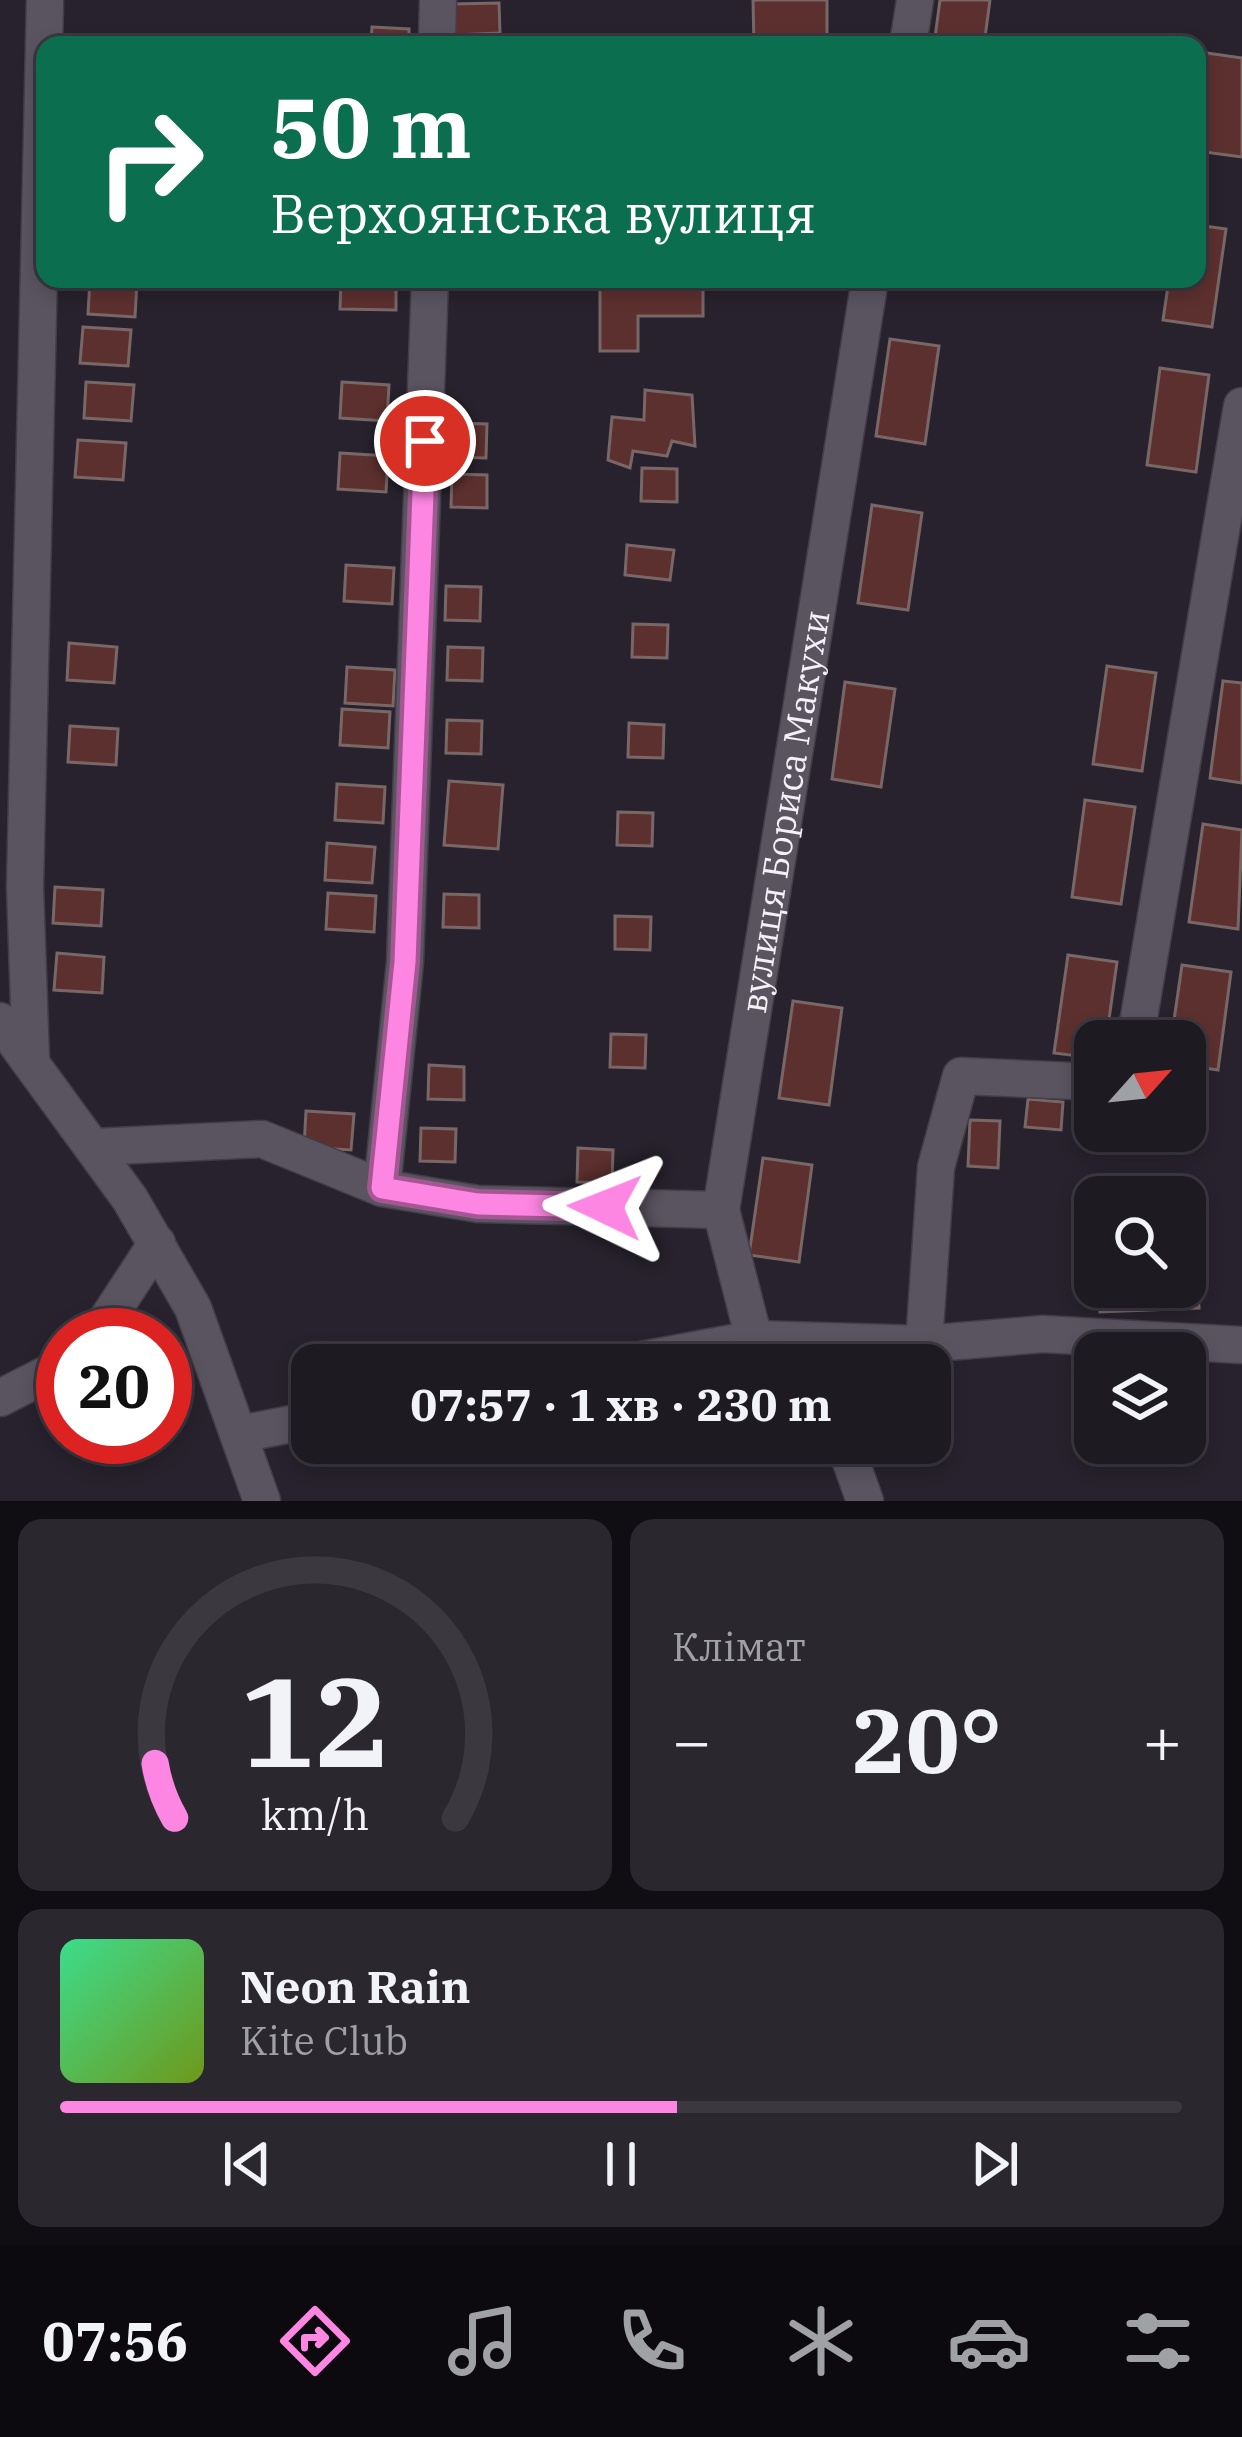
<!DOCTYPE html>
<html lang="uk">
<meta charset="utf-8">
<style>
:root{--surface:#1d1a22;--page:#2a272f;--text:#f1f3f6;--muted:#a0a1a5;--line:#3b3840;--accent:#fd86e2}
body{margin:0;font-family:"IBM Plex Serif",serif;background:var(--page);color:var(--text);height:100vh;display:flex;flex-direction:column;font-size:45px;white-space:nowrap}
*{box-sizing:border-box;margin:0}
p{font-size:39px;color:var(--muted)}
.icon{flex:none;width:66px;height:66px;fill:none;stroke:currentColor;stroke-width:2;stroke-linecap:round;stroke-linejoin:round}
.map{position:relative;height:1501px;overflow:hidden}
.panel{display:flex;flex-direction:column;gap:18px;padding:18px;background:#100e13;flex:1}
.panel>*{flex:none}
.top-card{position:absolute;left:36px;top:36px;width:1170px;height:252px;border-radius:24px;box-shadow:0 6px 18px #0003,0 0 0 3px var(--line);background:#0b6e4f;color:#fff;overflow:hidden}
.needle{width:78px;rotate:63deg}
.tools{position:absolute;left:1074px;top:1020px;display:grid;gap:24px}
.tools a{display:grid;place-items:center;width:132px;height:132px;border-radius:24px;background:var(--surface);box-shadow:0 6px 18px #0003,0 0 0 3px var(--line);font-size:60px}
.speed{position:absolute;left:36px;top:1308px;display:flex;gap:24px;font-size:60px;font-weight:700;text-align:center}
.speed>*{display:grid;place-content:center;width:156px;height:156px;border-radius:50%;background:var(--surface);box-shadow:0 6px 18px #0003,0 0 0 3px var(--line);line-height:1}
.speed .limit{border:18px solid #d22;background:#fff;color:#111}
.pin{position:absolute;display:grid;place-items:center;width:102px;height:102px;color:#fff;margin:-51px;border:6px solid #fff;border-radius:50%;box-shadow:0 3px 12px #0007}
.me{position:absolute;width:132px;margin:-66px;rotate:272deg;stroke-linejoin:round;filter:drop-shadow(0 0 9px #0008)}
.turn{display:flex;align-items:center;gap:42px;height:252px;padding:0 36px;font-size:54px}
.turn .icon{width:156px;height:156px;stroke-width:2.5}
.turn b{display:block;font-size:84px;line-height:102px}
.big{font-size:90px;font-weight:700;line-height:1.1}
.panel .card{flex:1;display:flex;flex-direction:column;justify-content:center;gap:18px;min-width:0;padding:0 42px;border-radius:24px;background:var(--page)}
.panel .dial{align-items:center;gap:0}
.dial svg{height:312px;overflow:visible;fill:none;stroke:var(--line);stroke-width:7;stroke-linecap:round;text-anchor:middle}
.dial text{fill:var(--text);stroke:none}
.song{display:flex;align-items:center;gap:36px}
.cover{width:144px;height:144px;border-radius:18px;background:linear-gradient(135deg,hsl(150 70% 55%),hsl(80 70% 35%))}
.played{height:12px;border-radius:6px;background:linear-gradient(90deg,var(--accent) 55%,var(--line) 55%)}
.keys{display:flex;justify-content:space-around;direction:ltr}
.heat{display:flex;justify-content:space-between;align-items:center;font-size:66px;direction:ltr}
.panel .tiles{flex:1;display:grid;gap:18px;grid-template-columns:1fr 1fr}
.card:last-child{grid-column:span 2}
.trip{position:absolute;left:291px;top:1344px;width:660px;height:120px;border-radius:24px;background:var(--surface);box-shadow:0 6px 18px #0003,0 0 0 3px var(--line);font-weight:700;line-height:120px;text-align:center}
.menu{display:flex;height:192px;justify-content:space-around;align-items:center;background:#0c0a0e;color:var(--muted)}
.menu .icon{width:84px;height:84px}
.menu .active{color:var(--accent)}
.menu b{font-size:54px;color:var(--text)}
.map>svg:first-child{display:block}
.building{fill:#5c302f;stroke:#786766;stroke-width:3}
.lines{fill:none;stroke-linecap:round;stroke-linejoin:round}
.minor-casing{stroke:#423d48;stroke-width:39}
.minor{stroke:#5a5461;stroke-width:36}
.route-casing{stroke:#a45793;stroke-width:30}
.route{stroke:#fd86e2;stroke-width:21}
.labels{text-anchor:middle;stroke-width:10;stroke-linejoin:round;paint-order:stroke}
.street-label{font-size:36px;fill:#f3f0f8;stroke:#27222d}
</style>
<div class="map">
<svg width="1242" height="1501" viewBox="0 0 1242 1501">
<rect width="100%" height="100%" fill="#27222d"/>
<g class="building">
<path d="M753 0H827V45H754Z"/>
<path d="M940 0H990L984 45H934Z"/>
<path d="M499 3 500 33 454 35 453 4Z"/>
<path d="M372 27 409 29V45H371Z"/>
<path d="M1207 53 1242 58V157L1197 151Z"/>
<path d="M1197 225 1226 229 1212 327 1163 320 1169 279H1197Z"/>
<path d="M90 279 137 281 135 317 88 314Z"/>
<path d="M341 279H396V310L340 309Z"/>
<path d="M600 279H692L703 284V316H638V351H600Z"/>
<path d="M83 327 131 330 128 366 80 363Z"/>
<path d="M890 339 939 346 925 444 876 436Z"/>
<path d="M1160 368 1209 375 1196 472 1147 465Z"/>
<path d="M86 382 134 385 131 421 84 418Z"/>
<path d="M342 382 389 385 387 421 340 418Z"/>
<path d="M645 390 692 395 695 446 672 441 667 456 633 451 630 468 608 460 612 417 644 420Z"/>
<path d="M452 423 487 424 486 458 451 457Z"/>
<path d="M78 440 126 443 123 480 75 477Z"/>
<path d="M340 453 388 456 386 492 338 489Z"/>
<path d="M642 468 677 469V502L641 501Z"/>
<path d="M452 474 487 475V508L451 507Z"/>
<path d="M872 505 922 513 908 610 858 603Z"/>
<path d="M627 545 674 550 670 580 625 575Z"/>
<path d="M346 565 394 568 392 604 344 601Z"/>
<path d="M446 586 481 587 480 621 445 620Z"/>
<path d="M633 624 668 625 667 658 632 657Z"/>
<path d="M69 643 117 647 114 683 67 680Z"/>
<path d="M448 647 483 648 482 681 447 680Z"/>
<path d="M1107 666 1156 673 1142 771 1093 764Z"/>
<path d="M347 667 395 670 393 706 345 703Z"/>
<path d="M1223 681 1242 683V783L1210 778Z"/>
<path d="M845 682 895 689 881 787 832 779Z"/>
<path d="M342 709 390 712 388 748 340 745Z"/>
<path d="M447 720 482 721 481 754 446 753Z"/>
<path d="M629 723 664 725 663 758 628 757Z"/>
<path d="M70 726 118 729 116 765 68 762Z"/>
<path d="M449 781 503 785 498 849 444 845Z"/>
<path d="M337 784 385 787 383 823 335 820Z"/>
<path d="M1085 800 1135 807 1121 904 1072 897Z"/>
<path d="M618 812 653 813 652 846 617 845Z"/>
<path d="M1203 824 1242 830 1238 929 1189 922Z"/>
<path d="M327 843 375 847 372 883 325 880Z"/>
<path d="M55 887 103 890 101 926 53 923Z"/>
<path d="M328 893 376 896 374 932 326 929Z"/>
<path d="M444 894 479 895V928L443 927Z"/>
<path d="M615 916 651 917 650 950 615 949Z"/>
<path d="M57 953 104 957 102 993 54 990Z"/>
<path d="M1068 955 1117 962 1106 1041H1095V1058L1054 1053Z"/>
<path d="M1182 965 1231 972 1218 1070 1185 1065V1041H1171Z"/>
<path d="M793 1001 842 1008 829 1105 779 1098Z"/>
<path d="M611 1034 646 1035 645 1068 610 1067Z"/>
<path d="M429 1065 464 1067V1100L428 1099Z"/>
<path d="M1028 1099 1063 1102 1061 1130 1025 1127Z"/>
<path d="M306 1111 354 1114 351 1150 304 1147Z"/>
<path d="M970 1120 1000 1121 998 1168 968 1166Z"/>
<path d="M421 1128 456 1129 455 1162 420 1161Z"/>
<path d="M578 1148 613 1150 612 1183 577 1182Z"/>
<path d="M763 1158 812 1165 799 1262 749 1255Z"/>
<path d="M1185 1258H1196L1199 1308 1100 1312 1099 1287H1185Z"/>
</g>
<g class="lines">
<defs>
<g id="minor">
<path d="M437 45 438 0"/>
<path d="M908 45 915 0"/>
<path d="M0 1021 130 1199 193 1308 262 1501"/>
<path d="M1135 1041 1242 406"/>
<path d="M31 1061 25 887 45 0"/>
<path d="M94 1147 262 1139 382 1188 478 1204 721 1210"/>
<path d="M382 1188 405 962 430 279"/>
<path d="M97 1335 157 1243"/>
<path d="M924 1344 936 1167 961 1076 1095 1082"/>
<path d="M615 1365 754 1339 924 1344 1043 1334 1242 1345"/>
<path id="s1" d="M775 1365 754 1339 721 1210 870 279"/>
<path d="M0 1398 63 1366"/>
<path d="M240 1434 312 1420"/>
<path d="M838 1443 850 1459 865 1501"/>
</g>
</defs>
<use href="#minor" class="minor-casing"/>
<use href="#minor" class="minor"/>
</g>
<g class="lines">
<defs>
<path id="route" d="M425 441 405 962 382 1188 478 1204 605 1207"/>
</defs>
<use href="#route" class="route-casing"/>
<use href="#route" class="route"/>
</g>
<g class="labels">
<g class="street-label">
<text dy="13" stroke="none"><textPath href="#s1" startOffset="570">вулиця Бориса Макухи</textPath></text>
</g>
</g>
</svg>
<div class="tools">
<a><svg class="needle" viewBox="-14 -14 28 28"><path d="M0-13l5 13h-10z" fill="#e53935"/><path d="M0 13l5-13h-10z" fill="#a0a1a5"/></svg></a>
<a><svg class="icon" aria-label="search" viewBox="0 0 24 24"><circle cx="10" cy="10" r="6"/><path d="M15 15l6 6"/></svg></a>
<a><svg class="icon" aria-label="layers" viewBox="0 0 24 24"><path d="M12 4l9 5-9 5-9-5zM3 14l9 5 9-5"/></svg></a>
</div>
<div class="speed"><div class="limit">20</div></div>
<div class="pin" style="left:425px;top:441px;background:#d93025"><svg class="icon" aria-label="arrive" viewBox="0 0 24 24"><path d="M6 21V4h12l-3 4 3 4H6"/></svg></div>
<svg class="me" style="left:605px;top:1207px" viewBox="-20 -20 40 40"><path d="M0-17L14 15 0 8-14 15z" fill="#fd86e2" stroke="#fff" stroke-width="4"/></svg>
<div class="trip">07:57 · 1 хв · 230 m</div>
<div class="top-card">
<div class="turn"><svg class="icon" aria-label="right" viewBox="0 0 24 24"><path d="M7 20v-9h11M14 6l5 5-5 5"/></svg><div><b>50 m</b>Верхоянська вулиця</div></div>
</div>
</div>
<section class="panel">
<div class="tiles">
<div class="card dial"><svg viewBox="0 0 100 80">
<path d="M14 69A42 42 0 1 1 86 69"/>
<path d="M14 69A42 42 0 0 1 9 55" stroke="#fd86e2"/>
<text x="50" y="56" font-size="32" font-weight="700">12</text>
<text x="50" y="72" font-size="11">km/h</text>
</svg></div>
<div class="card"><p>Клімат</p>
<div class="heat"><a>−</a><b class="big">20°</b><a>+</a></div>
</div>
<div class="card">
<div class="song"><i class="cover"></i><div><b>Neon Rain</b><p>Kite Club</p></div></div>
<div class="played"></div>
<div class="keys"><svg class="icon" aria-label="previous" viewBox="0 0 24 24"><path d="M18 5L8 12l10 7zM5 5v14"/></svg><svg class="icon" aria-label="pause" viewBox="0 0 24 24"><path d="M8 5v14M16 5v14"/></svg><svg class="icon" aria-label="next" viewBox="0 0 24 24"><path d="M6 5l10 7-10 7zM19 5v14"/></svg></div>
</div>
</div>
</section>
<nav class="menu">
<b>07:56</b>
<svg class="icon active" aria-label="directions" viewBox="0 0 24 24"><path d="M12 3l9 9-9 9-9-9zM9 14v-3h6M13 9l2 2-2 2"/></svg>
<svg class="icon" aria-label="music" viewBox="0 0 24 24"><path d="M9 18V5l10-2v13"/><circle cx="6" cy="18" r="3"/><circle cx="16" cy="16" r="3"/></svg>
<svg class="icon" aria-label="phone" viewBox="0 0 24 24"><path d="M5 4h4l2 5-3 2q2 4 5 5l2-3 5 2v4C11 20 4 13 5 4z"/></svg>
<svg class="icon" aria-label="climate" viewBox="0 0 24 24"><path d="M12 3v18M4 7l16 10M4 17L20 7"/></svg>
<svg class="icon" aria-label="car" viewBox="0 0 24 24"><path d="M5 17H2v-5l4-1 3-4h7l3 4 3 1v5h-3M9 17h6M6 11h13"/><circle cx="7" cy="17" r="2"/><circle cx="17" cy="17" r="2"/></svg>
<svg class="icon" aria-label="filters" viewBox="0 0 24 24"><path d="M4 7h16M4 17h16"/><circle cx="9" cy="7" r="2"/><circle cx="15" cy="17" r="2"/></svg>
</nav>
